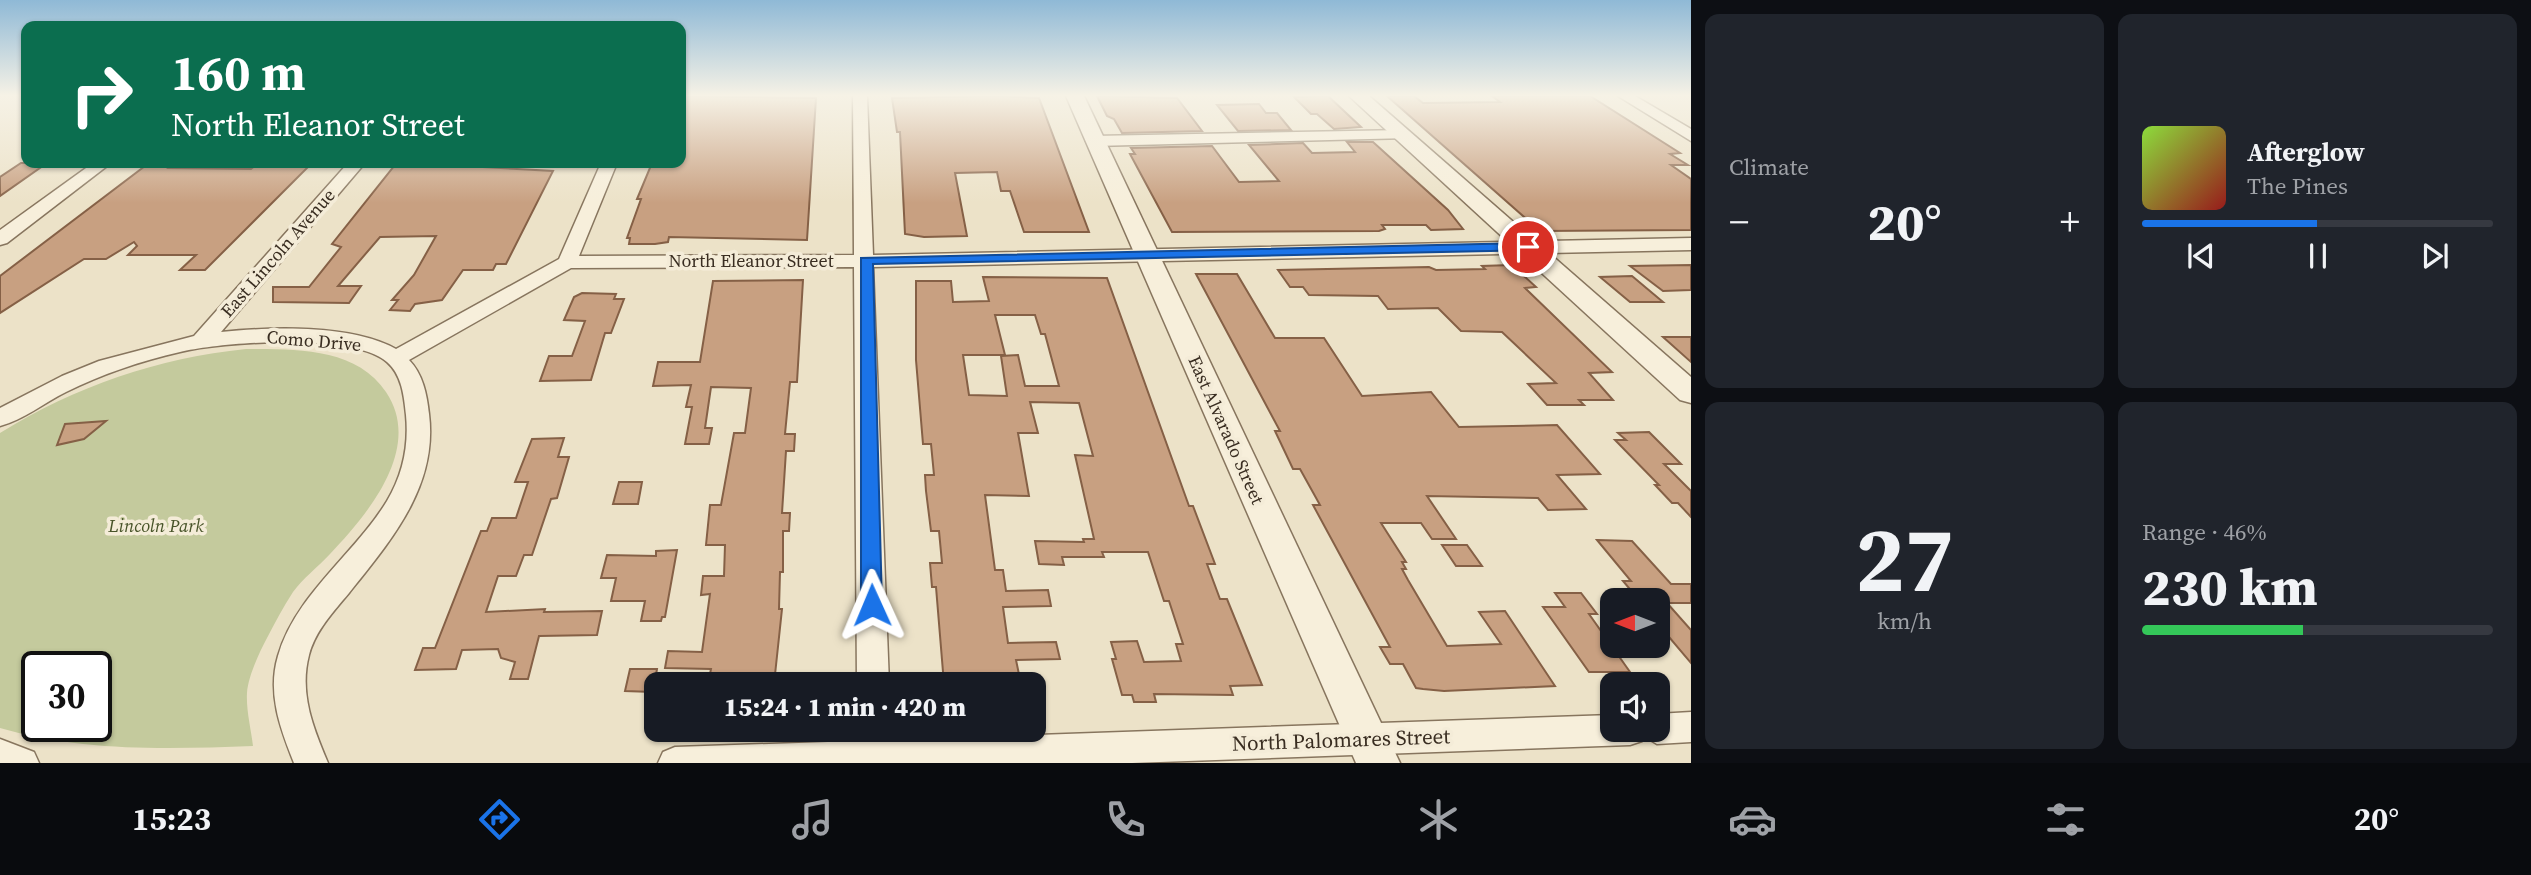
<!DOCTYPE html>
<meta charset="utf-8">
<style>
:root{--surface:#171b24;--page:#20242c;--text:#f1f3f6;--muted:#9ea1a6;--line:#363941;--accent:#1a73e8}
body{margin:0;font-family:"Source Serif 4",serif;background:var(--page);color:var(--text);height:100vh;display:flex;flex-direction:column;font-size:26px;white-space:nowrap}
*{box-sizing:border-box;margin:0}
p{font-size:23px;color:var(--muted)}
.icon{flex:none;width:38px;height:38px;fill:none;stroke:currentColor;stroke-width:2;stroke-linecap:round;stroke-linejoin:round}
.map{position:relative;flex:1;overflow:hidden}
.side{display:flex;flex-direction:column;gap:14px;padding:14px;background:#0d0f14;width:840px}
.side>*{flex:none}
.top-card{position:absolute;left:21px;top:21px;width:665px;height:147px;border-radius:14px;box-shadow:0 2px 5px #0004;background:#0b6e4f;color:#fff;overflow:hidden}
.needle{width:46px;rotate:270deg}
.buttons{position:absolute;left:1600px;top:588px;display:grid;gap:14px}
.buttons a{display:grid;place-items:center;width:70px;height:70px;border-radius:14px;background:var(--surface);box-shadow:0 2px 5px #0004;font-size:35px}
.speed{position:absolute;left:21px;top:651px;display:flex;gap:14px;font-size:35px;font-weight:700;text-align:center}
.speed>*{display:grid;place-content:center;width:91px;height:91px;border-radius:50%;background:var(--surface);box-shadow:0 2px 5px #0004;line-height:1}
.speed .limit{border:4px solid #111;border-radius:10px;background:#fff;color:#111}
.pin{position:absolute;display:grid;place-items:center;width:60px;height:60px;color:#fff;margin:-30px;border:4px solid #fff;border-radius:50%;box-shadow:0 2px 7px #0007}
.me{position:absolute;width:77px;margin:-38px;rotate:359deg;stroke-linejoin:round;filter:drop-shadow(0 0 5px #0008)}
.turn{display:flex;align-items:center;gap:24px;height:147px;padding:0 35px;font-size:32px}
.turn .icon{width:91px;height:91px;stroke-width:2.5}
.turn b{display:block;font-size:49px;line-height:60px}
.big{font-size:52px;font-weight:800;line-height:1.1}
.side .card{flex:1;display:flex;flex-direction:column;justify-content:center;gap:10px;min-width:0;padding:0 24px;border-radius:14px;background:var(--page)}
.side .dial{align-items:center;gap:0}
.dial b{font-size:91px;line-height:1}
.song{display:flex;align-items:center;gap:21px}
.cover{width:84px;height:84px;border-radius:10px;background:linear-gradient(135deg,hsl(90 70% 55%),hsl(0 70% 35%))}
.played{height:7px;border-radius:4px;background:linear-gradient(90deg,var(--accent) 50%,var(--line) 50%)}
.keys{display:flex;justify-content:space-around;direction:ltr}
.heat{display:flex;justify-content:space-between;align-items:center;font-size:38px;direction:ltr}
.charge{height:10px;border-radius:5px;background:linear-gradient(90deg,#34c759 46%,var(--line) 0)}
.side .tiles{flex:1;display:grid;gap:14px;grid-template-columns:repeat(2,1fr)}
.trip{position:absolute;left:644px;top:672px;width:402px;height:70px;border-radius:14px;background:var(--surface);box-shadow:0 2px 5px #0004;font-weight:800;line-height:70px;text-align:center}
.tab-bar{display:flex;height:112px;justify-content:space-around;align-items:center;background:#090b0e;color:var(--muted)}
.tab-bar .icon{width:49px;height:49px}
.tab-bar .on{color:var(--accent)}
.tab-bar b{font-size:32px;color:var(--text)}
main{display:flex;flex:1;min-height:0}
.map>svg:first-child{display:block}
.green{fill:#c4ca9d;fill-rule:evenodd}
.building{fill:#c8a081;stroke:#856046;stroke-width:2;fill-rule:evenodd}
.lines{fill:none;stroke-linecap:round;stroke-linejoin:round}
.minor-casing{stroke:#87755e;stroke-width:3}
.tertiary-casing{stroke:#87755e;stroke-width:3}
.minor{fill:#f7efdb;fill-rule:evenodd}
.tertiary{fill:#f7efdb;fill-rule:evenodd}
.route{fill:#1a73e8;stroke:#114b97;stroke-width:2}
.labels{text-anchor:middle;stroke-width:7;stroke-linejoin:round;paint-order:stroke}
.street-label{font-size:18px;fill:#392d21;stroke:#f4ecd8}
.park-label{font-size:18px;font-style:italic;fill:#485429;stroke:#f4ecd8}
.near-street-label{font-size:21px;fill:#392d21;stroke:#f4ecd8}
</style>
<main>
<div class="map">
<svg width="1691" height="763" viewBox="0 0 1691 763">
<rect width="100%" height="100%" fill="#ece2c8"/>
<path class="green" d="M246 349C294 349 356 347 386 392 424 448 367 515 330 554 318 567 303 578 293 592 283 607 275 623 267 638 259 653 248 677 247 693 246 710 251 729 253 746 169 749 82 752 0 728V433C76 386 158 358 246 349ZM37 667H96V726H37Z"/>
<g class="building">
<path d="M681 96 816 98 807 240 669 237 668 242 655 244H629L630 238H627L641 199H637L652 163H681Z"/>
<path d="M998 96 1039 98 1089 232H1024L1010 191H1001L997 172 955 173 967 236 924 237 905 234 900 132H897L892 98Z"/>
<path d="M1097 96 1177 98 1202 131 1122 133 1114 119 1107 116Z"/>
<path d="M1328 96 1361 127 1334 129 1317 114H1311L1294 97Z"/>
<path d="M1387 96H1414L1423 103 1500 102 1492 96H1590L1680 153 1670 154 1688 165H1671L1691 179V230L1540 231Z"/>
<path d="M1259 104 1266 113H1277L1291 130 1238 131 1217 105Z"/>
<path d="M1347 142H1373L1448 210 1463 229 1431 230 1426 225H1382L1385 229 1379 231 1172 232 1130 154H1135L1131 148 1212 146 1239 182 1279 181 1249 145 1303 143 1312 153 1355 152Z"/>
<path d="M21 163H47L0 196V177Z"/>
<path d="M149 163H176L169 168 251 169 258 163 311 164 205 270H180L196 255H128L137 246 134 242 106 259H84L0 313V276Z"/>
<path d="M403 163H468L466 166 553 171 506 264H496L493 270H463L442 300 415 304 410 311 390 310 398 300H392L414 275 436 236 380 237 338 286H361L349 303 273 302V287H309L341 247 332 244 395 165Z"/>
<path d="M1512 265 1536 287 1525 288 1612 372 1589 373 1613 400H1579L1584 405H1547L1528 384 1556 383 1502 332 1461 331 1438 308 1388 309 1378 296 1309 295 1303 287H1290L1278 270 1429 267 1436 270 1485 269 1482 266Z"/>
<path d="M1691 265V290L1663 291 1630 266Z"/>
<path d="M1196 274H1237L1275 338H1324L1362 396 1431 392 1459 427 1557 425 1600 474 1557 475 1586 509 1548 510 1538 498 1427 496 1456 539H1432L1421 523H1381L1406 562H1402L1406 569H1402L1408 580 1447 646 1501 644 1479 612 1505 611 1555 686 1444 691 1423 689 1416 688 1403 664H1390L1380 647H1390L1313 505H1320L1300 469H1293L1275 431H1280Z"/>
<path d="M1632 276 1663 302H1630L1600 277Z"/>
<path d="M983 277 1107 278 1189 506H1193L1215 564H1207L1220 599H1227L1262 685 1230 686 1233 695 1154 694 1156 702H1134L1132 695H1122L1112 659H1116L1111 642 1137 641 1144 662 1181 661 1176 644H1183L1169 601H1164L1148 552H1102L1104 557H1062L1064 565 1039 564 1035 541 1084 542 1083 539H1094L1075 455 1093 456 1079 403 1030 402 1038 433H1018L1029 496 985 495 995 570H1003L1006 591 1048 590 1051 606 1003 607 1008 643 1056 642 1060 659 1016 660 1021 684H944L936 587H932L930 563H942L939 531H931L926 491 925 475H934L931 444H923L916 360V281H951L953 302 989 301ZM995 315H1035L1041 334H1045L1059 386H1025L1018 355 1001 356 1007 396 969 395 963 355H1005Z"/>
<path d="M803 280 797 382H790L785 434H795L794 451H786L782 513H790L789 531H783V572H780L779 609H782L774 684H708L711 669 665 668 668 651 702 652 710 594 701 595 703 576H724L725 545H706L710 505H721L734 433H745L751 388 711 387 705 428H712L709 444H685L692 407H686L691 385 653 386 658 362H700L713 281Z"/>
<path d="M582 293 616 294 614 299H624L611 333H605L591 380 540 381 549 356H572L585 321 564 320 574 297Z"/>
<path d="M1663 337H1691V362Z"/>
<path d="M106 421 84 439 57 445 65 424Z"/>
<path d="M1649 432 1681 464H1664L1691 491V517L1678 503H1672L1655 485H1659L1615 440H1626L1618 433Z"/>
<path d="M564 438 558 457H569L557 498 551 499 532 555H524L516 576H498L486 612 545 609 544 612 602 611 597 635 539 636 528 679H510L515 662 501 658 498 649 462 650 456 669 415 670 423 648H435L481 531H487L492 518H516L528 482H515L532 439Z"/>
<path d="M619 482H642L638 504H613Z"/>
<path d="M1597 540 1632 541 1671 584H1691V603H1667L1691 630V663L1658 624 1657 600H1639L1623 581H1631Z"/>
<path d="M1442 545H1467L1482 566H1456Z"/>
<path d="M677 550 665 617H662L661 621H641L645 601H611L616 578H601L607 555 656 556V551Z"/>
<path d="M1555 593H1581L1597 614H1589L1630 672H1589L1543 607H1565Z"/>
<path d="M630 669H657L653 692 625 691Z"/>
</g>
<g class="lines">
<defs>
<g id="minor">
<path d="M853 96H867L873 255 1691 238V250L873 267 889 684H857L854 267 571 268 409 360C423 374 427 395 429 414 438 486 392 539 349 593 334 611 315 631 309 655 299 693 313 728 328 763H294C280 728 267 693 278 656 295 595 355 554 387 501 403 474 409 446 406 415 404 396 402 375 387 362 352 332 222 342 180 352 141 361 102 374 66 392 44 403 23 420 0 426V408L62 376 99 361 194 336 348 163H365L221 332C271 327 351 324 396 349L559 259 601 163H617L579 256 854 255Z"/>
<path d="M1618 96H1635L1691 129V141Z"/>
<path d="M1404 130 1409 132V138L1094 146 1086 141 1094 136Z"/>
<path d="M93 163H111L7 243 0 245V230Z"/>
<path d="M1691 712V742L1657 744 1644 736 1642 741 1630 745 1132 763H658L663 752 675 747 857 741 858 730H890L891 740 1612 715V730H1657V714Z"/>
<path d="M0 739 34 752 39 763H0Z"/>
</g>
<g id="tertiary">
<path d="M1066 96H1084L1400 763H1356Z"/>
<path d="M1349 96H1369L1691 377V403L1680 400Z"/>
</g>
</defs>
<use href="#minor" class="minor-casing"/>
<use href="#tertiary" class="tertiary-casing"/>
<use href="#minor" class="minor"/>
<use href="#tertiary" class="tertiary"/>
</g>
<linearGradient id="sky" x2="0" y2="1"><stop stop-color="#8fb9d6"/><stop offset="0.47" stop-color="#f6f2e6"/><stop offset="1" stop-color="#f6f2e6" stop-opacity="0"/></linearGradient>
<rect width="1691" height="203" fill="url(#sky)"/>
<path class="route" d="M1528 243 1533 245V250L873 264 882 605 879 611 872 613 864 611 861 605V258Z"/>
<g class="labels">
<g class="street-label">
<text transform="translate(278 253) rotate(-49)" y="6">East Lincoln Avenue</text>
<text x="751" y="267">North Eleanor Street</text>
<text transform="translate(314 341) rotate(5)" y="6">Como Drive</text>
<text transform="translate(1226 430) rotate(66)" y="6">East Alvarado Street</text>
</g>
<g class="park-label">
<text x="156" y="532">Lincoln Park</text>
</g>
<g class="near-street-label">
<text transform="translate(1341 740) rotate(-2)" y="7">North Palomares Street</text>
</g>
</g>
</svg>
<div class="buttons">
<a><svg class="needle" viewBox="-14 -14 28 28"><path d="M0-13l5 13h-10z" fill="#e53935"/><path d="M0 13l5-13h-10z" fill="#9ea1a6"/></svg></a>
<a><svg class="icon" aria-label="sound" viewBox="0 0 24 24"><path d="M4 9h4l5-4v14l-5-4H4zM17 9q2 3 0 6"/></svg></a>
</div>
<div class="speed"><div class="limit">30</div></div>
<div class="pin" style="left:1528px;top:247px;background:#d93025"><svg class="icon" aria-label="arrive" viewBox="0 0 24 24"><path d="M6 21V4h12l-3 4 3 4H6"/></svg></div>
<svg class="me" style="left:872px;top:605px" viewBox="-20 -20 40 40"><path d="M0-17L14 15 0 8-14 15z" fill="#1a73e8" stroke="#fff" stroke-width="4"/></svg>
<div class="trip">15:24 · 1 min · 420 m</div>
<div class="top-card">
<div class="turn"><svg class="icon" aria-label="right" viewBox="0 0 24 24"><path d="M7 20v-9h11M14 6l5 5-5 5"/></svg><div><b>160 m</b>North Eleanor Street</div></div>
</div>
</div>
<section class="side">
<div class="tiles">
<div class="card"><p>Climate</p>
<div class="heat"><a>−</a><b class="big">20°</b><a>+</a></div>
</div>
<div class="card">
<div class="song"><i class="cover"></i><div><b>Afterglow</b><p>The Pines</p></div></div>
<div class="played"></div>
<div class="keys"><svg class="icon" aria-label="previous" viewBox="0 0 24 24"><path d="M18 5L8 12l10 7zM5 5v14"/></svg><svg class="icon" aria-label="pause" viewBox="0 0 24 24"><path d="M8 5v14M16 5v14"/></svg><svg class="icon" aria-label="next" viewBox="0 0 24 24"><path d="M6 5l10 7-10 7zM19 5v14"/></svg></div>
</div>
<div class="card dial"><b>27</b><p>km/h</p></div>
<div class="card"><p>Range · 46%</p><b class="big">230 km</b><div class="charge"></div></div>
</div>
</section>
</main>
<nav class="tab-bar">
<b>15:23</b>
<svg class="icon on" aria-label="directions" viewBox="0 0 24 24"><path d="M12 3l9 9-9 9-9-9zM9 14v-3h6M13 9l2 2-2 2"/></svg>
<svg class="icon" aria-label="music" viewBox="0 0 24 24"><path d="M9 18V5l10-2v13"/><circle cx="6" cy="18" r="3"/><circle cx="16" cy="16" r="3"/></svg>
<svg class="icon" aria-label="phone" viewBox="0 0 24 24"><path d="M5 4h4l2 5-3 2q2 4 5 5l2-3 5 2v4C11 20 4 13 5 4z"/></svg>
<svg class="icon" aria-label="climate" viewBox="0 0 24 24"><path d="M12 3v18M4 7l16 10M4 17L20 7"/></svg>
<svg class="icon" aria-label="car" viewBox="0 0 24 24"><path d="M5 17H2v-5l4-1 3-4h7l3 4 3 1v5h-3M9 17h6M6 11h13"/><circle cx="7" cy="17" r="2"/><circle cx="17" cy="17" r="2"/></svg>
<svg class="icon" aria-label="filters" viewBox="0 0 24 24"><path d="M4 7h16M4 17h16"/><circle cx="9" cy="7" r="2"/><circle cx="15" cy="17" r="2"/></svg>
<b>20°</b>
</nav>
